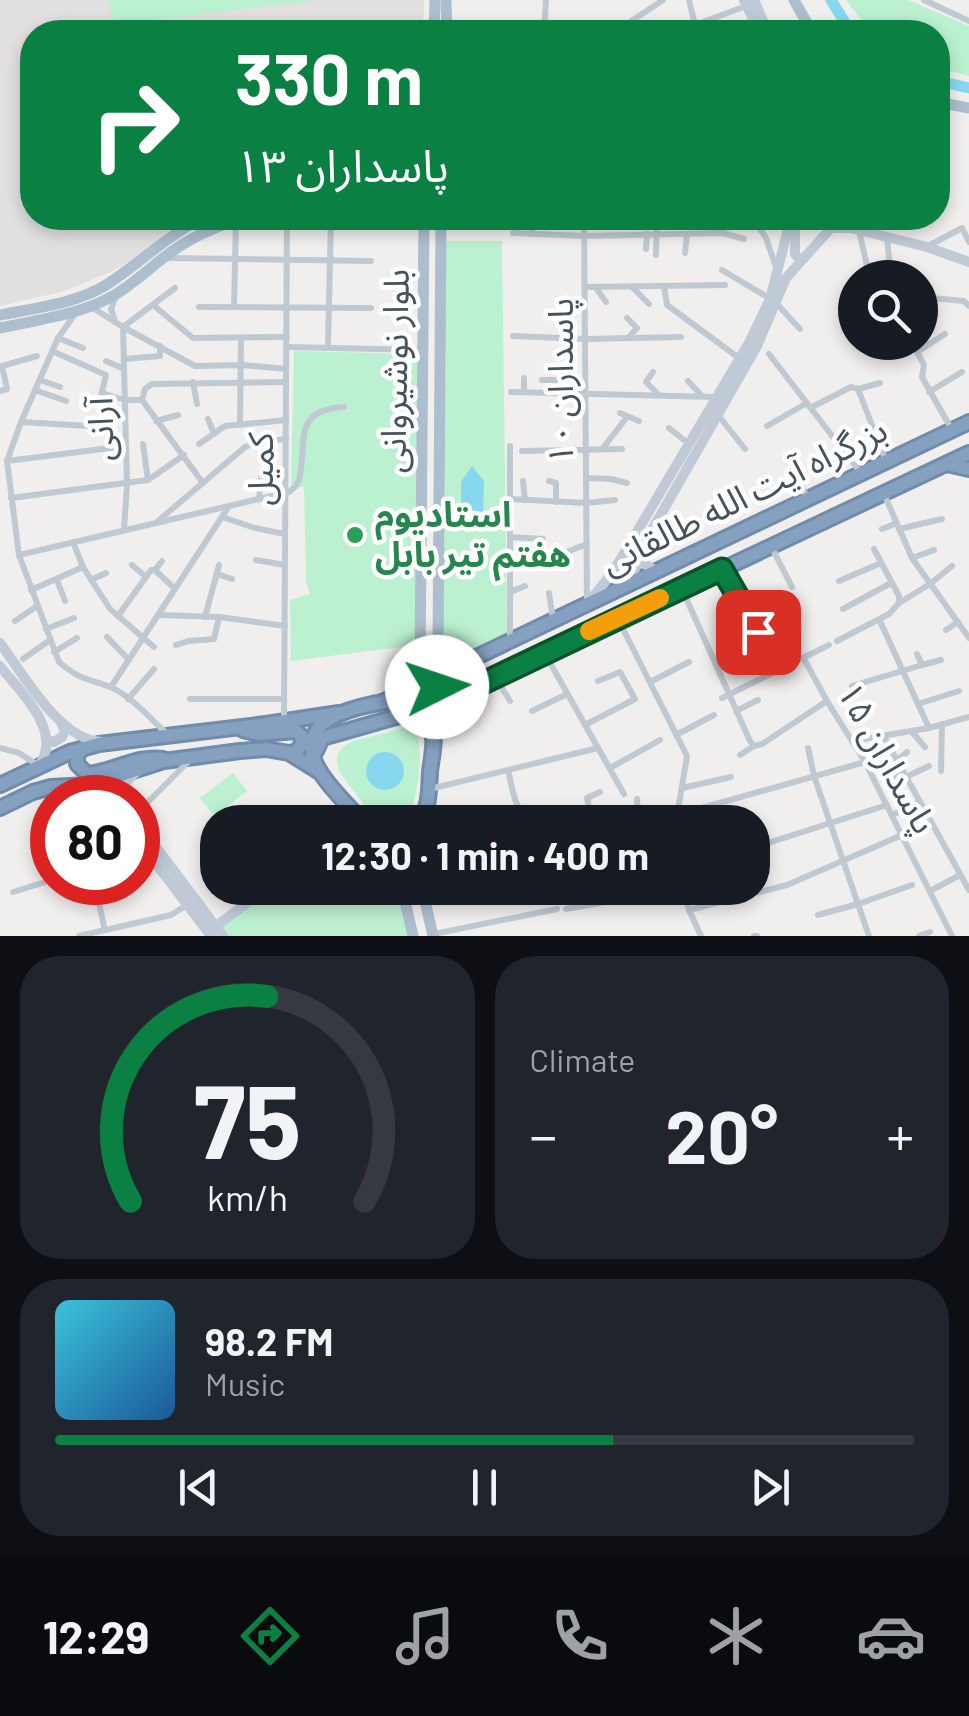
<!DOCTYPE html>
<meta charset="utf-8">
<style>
:root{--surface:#171b24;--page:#20242c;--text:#f1f3f6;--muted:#9ea1a6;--line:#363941;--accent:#0b8043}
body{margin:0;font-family:Barlow,"Noto Sans Arabic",sans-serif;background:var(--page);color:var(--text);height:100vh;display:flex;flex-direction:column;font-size:38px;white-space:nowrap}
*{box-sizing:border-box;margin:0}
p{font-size:32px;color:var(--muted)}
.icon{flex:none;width:55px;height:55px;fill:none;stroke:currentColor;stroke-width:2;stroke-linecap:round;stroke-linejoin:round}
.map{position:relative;height:936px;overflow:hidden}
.drawer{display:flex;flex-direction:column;gap:20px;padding:20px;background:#0d0f14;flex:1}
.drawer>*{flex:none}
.hud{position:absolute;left:20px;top:20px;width:930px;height:210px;border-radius:40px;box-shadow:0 5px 15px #0003;background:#0b8043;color:#fff;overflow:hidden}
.controls{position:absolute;left:838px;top:260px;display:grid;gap:20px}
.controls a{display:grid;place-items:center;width:100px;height:100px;border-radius:50%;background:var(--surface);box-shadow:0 5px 15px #0003;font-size:50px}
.speed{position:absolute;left:30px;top:775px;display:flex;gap:20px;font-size:50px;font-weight:700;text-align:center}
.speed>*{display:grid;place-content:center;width:130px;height:130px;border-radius:50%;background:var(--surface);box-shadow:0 5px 15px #0003;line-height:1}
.speed .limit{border:15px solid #d22;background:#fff;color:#111}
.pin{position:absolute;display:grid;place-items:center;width:85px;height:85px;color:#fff;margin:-42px;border-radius:20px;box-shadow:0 5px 15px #0006}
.me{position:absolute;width:110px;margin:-55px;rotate:86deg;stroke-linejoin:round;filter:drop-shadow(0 0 8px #0008)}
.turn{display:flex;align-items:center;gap:35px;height:210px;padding:0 50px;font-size:45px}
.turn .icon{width:130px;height:130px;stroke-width:2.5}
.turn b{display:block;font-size:70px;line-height:85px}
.big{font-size:75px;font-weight:700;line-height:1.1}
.drawer .tile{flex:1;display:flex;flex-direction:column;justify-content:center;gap:15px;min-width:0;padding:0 35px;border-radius:40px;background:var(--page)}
.drawer .dial{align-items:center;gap:0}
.dial svg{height:260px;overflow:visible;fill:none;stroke:var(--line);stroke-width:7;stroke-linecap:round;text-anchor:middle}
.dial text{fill:var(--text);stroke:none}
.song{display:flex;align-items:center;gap:30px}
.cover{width:120px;height:120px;border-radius:15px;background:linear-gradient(135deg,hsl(190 70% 55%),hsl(210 70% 35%))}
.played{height:10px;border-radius:5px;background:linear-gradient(90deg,var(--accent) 65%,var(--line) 65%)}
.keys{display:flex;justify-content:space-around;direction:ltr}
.heat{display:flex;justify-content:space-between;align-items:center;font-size:55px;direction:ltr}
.drawer .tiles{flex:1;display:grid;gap:20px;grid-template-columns:1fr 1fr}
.tile:last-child{grid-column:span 2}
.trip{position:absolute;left:200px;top:805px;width:570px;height:100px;border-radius:40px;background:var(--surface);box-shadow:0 5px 15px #0003;font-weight:700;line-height:100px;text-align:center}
.dock{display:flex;height:160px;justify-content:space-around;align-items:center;background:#090b0e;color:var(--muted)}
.dock .icon{width:70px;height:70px}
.dock .on{color:var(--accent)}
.dock b{font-size:45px;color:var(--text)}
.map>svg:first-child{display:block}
.education{fill:#e2dfe0}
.green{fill:#bbf0d0}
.water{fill:#87d8ef}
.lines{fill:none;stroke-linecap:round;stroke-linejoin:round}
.river{stroke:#87d8ef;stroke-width:11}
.highway-casing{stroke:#708bab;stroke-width:18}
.street{stroke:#bfc9d1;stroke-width:6}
.secondary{stroke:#bfcad6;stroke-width:10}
.primary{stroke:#adbece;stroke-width:11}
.highway{stroke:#85a1bf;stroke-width:12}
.route-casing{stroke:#07532c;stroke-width:25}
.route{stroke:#0b8043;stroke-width:18}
.slow{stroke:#f59e0b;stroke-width:18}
.leisure-dot{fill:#2e9e5b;stroke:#fff;stroke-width:4}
.labels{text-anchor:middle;stroke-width:9;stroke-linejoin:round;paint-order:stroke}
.street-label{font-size:35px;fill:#46525d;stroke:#fff}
.leisure-label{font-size:35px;font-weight:bold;fill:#27864d;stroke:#fff;text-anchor:start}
</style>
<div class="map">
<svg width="969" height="936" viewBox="0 0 969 936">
<rect width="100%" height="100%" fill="#f1eeee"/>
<path class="education" d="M0 0H424L423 32H32V218H190L170 229 137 256 113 271 65 291 0 306Z"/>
<g class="green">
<path d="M108 0H318L114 25Z"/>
<path d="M846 0H908L969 26V76L938 68V32H871Z"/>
<path d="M446 241H502L507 637 470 654 442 652Z"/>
<path d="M294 351 414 354 419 357 416 645 291 661 290 600 310 594 306 581 304 487 291 486Z"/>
<path d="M404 728 416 734C425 750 417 809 404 822H378C371 814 364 805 357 795 343 777 322 756 353 741Z"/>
<path d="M233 773 247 791 214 816 200 798Z"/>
<path d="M274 888H398L411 936H227L220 928Z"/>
</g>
<g class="water">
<path d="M472 466 484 481 483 519H461V482Z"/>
<circle cx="385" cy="771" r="19"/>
</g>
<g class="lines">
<g class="river">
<path d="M831 0 851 32"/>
<path d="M938 81 969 88"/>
</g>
<defs>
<g id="highway">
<path d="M947 464 969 469"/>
<path d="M445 672 437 681 438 690 447 697 458 695"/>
<path d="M382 702 969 422"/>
<path d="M243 730 259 734 296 731 302 737 303 743 296 752 289 753"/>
<path d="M433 738 445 708 475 686 969 453"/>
<path d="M83 748 77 755V764L87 774C114 772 136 755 163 759"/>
<path d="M316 751 322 738 406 714H418L427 720"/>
<path d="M0 785 70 752 99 744 266 724 339 713"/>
<path d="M0 808 33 792 51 787 89 785 164 761 240 751 266 749 289 753 318 771"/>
<path d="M363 822C349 806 317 776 313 756 306 724 335 714 360 707 386 701 421 691 432 725 436 739 432 757 430 771 429 789 430 807 419 822"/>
</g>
</defs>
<use href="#highway" class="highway-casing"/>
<g class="street">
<path d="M689 0 695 25 746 6"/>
<path d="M924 0 969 21"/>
<path d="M544 32 546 0"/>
<path d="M615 32 663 0"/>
<path d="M584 218 587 601"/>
<path d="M753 218 766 238 777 270"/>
<path d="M859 231 868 270"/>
<path d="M513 233 585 236 723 233 744 239"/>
<path d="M532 234V218"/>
<path d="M887 238 891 278"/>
<path d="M928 246 962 228 969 242"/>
<path d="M646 249 647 234"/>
<path d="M685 253 687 234"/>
<path d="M656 255 657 218"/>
<path d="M164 258 371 261"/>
<path d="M722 270 769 298"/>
<path d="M664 286 667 305 739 358"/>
<path d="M585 287 725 285"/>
<path d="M632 287 649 304"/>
<path d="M596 288 606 302"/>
<path d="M920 297 964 301 969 306"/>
<path d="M776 303 800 329"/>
<path d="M153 305 193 338 287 337"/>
<path d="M199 307 371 308"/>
<path d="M234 307 236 220"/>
<path d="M93 308 123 327 195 366 242 365 286 369"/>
<path d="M75 314 58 338 21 422 7 461 19 555 59 662C80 680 86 678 110 687 130 695 150 718 166 733"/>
<path d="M627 318 637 328 629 337"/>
<path d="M115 321 111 309 116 296"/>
<path d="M945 334 917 352 924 365 922 377 952 430"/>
<path d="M513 336 585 339 681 337"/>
<path d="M58 338 83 348"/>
<path d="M328 346 331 218"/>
<path d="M287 347 423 350"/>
<path d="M52 351 106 375 99 404 94 403"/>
<path d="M769 354 860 472"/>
<path d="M124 359 160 356V346"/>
<path d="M106 361 124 369"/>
<path d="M653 372 646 382 659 395"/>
<path d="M524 378V392"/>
<path d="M40 380 60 387"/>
<path d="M542 380H555L556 393"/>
<path d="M688 381 701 395"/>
<path d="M193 382 197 404"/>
<path d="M858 389 880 383"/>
<path d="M35 390 66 401"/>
<path d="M0 391 7 389 2 366 37 356"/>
<path d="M511 392 716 397"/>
<path d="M929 392 962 372"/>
<path d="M102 393 125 400H142"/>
<path d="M142 400 145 389 152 384 286 382"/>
<path d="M142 400 203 483"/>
<path d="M810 408 851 387 858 389 886 461"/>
<path d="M620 413 639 421"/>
<path d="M718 415 745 449"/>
<path d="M208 419 214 434"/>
<path d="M156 421 178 415"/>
<path d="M21 422 106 427"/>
<path d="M240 425 241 338"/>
<path d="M767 426 807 403"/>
<path d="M669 428 689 444"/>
<path d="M143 444 148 480"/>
<path d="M199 444 225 426 286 420"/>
<path d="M510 446V640"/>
<path d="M603 448 627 417"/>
<path d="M522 451 622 449"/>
<path d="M7 461 126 446"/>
<path d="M798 474 807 499"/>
<path d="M586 478 611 479 627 483"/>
<path d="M523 481 525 500"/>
<path d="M549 481 556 483V502"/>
<path d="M884 494 912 558 969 638"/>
<path d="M11 498 148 480 184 455"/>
<path d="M259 498 262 471"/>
<path d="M510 499 586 503 615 500"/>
<path d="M222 517 255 528 285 534"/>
<path d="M158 521 245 447 259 442 286 439"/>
<path d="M882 529 897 523"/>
<path d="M899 529 942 519"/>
<path d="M124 530 127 485 123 327 175 288"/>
<path d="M510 537 543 539"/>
<path d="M73 542 83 567 110 609 154 647"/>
<path d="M772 548 792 587"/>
<path d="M19 555 289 492 296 486 299 480C308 442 291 410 344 407"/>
<path d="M559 555 587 544"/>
<path d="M912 558 934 550"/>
<path d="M256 560 285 565"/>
<path d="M132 565 146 577"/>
<path d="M723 569 766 647"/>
<path d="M155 570 162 561"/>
<path d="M217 574 232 579"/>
<path d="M57 580 65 601"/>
<path d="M91 580 106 573"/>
<path d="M839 581 881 563"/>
<path d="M682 589 750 741 754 746 762 744 827 701"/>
<path d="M31 590 83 567"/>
<path d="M510 592 525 586"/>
<path d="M549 593 553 619"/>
<path d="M899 603 930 584 952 566"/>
<path d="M843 609 891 583"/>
<path d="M159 615 219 617 285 626"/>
<path d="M118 616 151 570H155L175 589"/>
<path d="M205 617 219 565"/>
<path d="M879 619 929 728"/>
<path d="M15 621 37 606"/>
<path d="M619 621 687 756 676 822"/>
<path d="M46 629 74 618"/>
<path d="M946 630 958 622"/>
<path d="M107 637 129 660"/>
<path d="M837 641 889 614 899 603V596L874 549"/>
<path d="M176 645 188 641 214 639 219 617"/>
<path d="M722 650 758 632"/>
<path d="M54 652 77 638"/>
<path d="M544 652 624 794"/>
<path d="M23 659 50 640"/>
<path d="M804 659 827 701 865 762 952 936"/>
<path d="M922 665 941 660"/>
<path d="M495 677 510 701"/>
<path d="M650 682 689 662"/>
<path d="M852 686 922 665 917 654"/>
<path d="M111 687 229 506"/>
<path d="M722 698 829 645"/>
<path d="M128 699 154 669"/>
<path d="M190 699H284"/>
<path d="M918 704 959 691"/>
<path d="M532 711 567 694"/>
<path d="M736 711 758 700"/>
<path d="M284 720 287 218"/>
<path d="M585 725 635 699 620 672 598 681"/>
<path d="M912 732 925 747"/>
<path d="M676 735 714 715"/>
<path d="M883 735 969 890"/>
<path d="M852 741 929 728 969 717"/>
<path d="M0 748 19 753 39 766"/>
<path d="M808 748 814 776 869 936"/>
<path d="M740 755 754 746"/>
<path d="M610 768 660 740"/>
<path d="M508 770C513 790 514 810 531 822"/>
<path d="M884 771 907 752"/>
<path d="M941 771 942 724"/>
<path d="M906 777 929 766"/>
<path d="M890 779 903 771"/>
<path d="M682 788 731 777"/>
<path d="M430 789 598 748"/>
<path d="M637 799 638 822"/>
<path d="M144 806 189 761"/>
<path d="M677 815 865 762"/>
<path d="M892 815 920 802"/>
<path d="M592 822 587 798 600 792"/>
<path d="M646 822 660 820"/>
<path d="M752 848 887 805"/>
<path d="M66 882 68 890"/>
<path d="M94 882 105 930"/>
<path d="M617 888 622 899 669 895"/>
<path d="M683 888 689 910 701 936"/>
<path d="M930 891 960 875"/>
<path d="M13 892 52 880"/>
<path d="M566 909 622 899"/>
<path d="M689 910 787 885 902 835"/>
<path d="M818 915 858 904 912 885"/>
<path d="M434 934 557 909"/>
<path d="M79 936 171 915 187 905"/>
<path d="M754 936H757"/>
<path d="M919 936 930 932"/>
</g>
<g class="secondary">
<path d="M744 0 759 32"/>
<path d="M754 0 768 32"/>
<path d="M795 223V254L799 259 804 258"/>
<path d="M831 228H851L927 247 969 262"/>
<path d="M617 565 615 573 618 576 635 569V553"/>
<path d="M656 571 643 563 640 551 757 346 786 278 831 228 833 218"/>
<path d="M588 603 613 572 750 341 770 299 791 218"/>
<path d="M0 643C23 674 59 739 101 742"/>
<path d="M0 666C20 692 64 731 39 766"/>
<path d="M47 740 54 742 62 737 65 731 61 722"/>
<path d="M68 789 95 798"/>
<path d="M101 798C103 787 112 785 119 792"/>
<path d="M120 798 122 786 137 771"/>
<path d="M138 823 223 936"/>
<path d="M138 840 211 936"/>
<path d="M216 926 267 888"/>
</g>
<g class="primary">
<path d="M446 0 447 32"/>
<path d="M794 0 812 32"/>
<path d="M434 32 435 0"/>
<path d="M938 102 969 108"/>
<path d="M441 218 438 646C441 661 454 663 467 661"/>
<path d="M0 315C35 308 75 304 106 285 139 264 167 235 203 218"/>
<path d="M0 328C37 320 78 315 111 297 136 283 156 261 180 246 200 233 221 225 243 218"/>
<path d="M400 691 416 676 420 663 424 218"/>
<path d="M402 888 413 936"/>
<path d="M422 888 433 936"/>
</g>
<use href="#highway" class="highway"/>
</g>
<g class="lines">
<defs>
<path id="route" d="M437 687 444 696H456L722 569 758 632"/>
</defs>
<use href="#route" class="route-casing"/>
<use href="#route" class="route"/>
<path class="slow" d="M589 631 660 598"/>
</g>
<circle class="leisure-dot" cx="355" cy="535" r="10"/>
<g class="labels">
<g class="street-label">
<text transform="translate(395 371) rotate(-89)" y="12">بلوار نوشیروانی</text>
<text transform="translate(561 381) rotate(-90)" y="12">پاسداران ١٠</text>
<text transform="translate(101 429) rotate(-91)" y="12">آرانی</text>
<text transform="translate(261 469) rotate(-90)" y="12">کمیل</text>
<text transform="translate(744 496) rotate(-26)" y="12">بزرگراه آیت الله طالقانی</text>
<text transform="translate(887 758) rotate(61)" y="12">پاسداران ۱۵</text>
</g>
<g class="leisure-label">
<text x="375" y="527">استادیوم<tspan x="375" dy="40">هفتم تیر بابل</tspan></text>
</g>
</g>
</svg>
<div class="controls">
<a><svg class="icon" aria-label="search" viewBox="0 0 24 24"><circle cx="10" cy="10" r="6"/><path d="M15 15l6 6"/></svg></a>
</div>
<div class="speed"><div class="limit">80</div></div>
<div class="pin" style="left:758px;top:632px;background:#d93025"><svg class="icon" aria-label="arrive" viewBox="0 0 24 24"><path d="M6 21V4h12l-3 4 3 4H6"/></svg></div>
<svg class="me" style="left:437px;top:687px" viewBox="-20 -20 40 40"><circle r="19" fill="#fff"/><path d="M0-13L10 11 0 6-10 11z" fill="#0b8043"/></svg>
<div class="trip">12:30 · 1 min · 400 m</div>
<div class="hud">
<div class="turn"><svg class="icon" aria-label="right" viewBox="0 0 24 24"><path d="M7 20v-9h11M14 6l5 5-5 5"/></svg><div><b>330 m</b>پاسداران ۱۳</div></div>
</div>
</div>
<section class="drawer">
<div class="tiles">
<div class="tile dial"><svg viewBox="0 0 100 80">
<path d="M14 69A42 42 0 1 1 86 69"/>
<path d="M14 69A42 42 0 0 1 56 6" stroke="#0b8043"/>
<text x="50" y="56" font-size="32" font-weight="700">75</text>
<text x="50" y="72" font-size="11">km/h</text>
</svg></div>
<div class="tile"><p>Climate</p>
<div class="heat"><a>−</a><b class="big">20°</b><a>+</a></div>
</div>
<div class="tile">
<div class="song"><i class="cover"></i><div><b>98.2 FM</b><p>Music</p></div></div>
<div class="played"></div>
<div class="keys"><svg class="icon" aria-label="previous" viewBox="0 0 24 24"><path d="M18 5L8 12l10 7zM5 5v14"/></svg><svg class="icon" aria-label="pause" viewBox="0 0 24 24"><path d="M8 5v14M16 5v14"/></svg><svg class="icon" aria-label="next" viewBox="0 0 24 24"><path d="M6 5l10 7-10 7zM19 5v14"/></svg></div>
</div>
</div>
</section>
<nav class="dock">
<b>12:29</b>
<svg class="icon on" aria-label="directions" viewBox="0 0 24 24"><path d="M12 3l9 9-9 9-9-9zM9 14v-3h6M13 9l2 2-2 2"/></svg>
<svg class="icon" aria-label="music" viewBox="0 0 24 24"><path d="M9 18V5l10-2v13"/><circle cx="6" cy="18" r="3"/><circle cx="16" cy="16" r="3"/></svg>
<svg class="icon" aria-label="phone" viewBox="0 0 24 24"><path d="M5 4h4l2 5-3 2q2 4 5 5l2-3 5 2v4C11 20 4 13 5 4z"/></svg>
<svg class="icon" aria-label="climate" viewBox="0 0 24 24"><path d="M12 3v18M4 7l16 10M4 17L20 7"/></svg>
<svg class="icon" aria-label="car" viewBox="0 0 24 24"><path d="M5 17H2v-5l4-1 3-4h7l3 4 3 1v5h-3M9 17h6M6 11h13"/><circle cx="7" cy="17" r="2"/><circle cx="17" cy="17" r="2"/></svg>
</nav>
